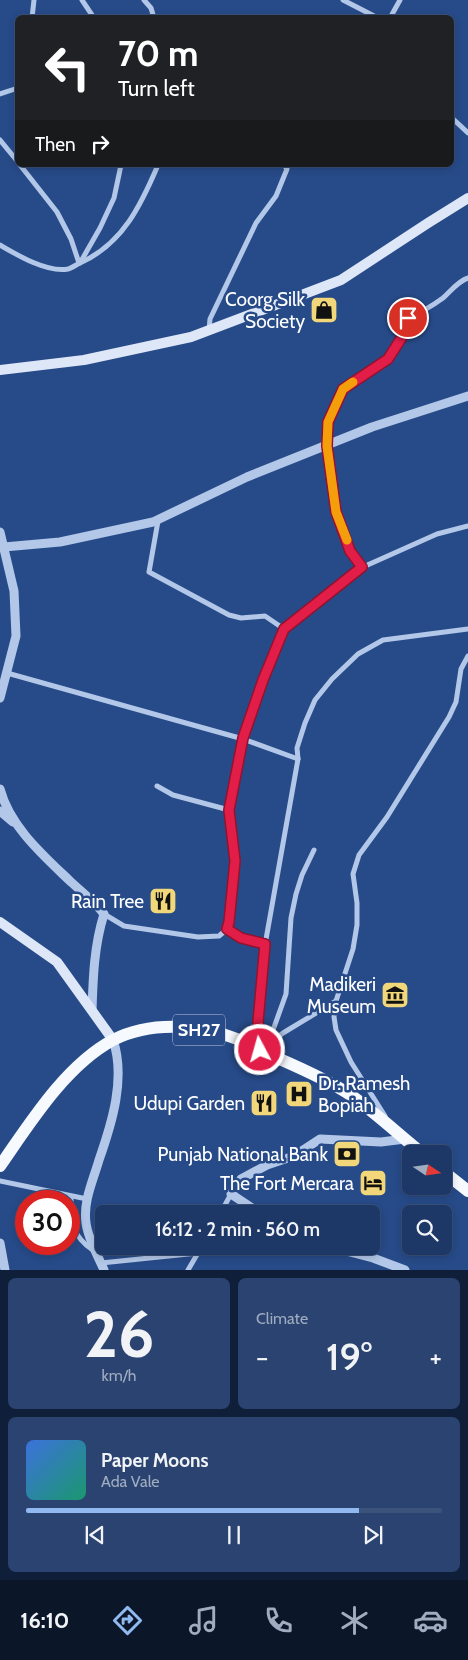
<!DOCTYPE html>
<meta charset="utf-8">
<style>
:root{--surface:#1d3867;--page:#2a4370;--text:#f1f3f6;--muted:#a0acc0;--line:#3b527b;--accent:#90b9f0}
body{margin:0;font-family:Cabin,sans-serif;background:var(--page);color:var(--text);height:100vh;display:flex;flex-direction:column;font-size:19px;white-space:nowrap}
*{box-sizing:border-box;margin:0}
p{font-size:16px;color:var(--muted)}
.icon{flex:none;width:28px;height:28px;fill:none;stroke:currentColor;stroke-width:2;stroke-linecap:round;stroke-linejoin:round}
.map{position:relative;height:1270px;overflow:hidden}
.drawer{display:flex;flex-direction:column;gap:8px;padding:8px;background:#101f39;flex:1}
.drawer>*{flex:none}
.banner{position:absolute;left:15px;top:15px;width:439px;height:152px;border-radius:8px;box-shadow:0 2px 8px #0003,0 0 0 1px var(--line);background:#202124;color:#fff;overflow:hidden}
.needle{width:32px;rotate:103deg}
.controls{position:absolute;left:402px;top:1145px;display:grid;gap:10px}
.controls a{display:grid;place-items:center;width:50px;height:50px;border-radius:8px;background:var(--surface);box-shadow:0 2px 8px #0003,0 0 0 1px var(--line);font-size:25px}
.speed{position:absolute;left:15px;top:1190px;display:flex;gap:10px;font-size:25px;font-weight:700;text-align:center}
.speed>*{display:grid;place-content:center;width:65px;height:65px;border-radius:50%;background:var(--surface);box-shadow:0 2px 8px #0003,0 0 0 1px var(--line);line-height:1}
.speed .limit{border:8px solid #d22;background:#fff;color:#111}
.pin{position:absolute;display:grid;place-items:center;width:42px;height:42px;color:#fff;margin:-21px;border:2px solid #fff;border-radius:50%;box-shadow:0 1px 5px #0007}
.me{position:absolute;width:55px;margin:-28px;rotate:354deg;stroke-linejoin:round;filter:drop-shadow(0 0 4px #0008)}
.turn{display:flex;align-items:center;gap:18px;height:105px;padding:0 20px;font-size:22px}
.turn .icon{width:65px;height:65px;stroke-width:2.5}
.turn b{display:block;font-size:35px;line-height:42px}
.then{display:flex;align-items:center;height:48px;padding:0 20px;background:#0003;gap:10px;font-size:19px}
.big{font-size:38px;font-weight:600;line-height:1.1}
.drawer .widget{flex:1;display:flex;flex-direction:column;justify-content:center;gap:8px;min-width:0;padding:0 18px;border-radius:8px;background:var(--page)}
.drawer .dial{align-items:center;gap:0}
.dial b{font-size:65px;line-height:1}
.song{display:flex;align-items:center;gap:15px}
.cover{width:60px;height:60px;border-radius:8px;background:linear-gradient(135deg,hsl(220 70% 55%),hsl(160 70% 35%))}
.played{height:5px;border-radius:2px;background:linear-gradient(90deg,var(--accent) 80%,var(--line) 80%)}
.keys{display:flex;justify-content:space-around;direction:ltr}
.heat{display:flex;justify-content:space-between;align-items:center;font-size:28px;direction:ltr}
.drawer .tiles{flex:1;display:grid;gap:8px;grid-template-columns:1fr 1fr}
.widget:last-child{grid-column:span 2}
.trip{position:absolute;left:95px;top:1205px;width:285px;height:50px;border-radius:8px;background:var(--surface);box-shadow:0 2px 8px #0003,0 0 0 1px var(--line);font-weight:600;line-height:50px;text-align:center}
.tabs{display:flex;height:80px;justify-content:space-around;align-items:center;background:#0c1629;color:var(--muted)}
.tabs .icon{width:35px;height:35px}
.tabs .active{color:var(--accent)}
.tabs b{font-size:22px;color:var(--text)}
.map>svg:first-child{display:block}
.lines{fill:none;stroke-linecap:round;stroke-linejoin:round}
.minor{stroke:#b3c8e9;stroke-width:5}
.tertiary{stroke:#b3c8e9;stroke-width:9}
.secondary{stroke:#dee7f8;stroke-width:10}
.primary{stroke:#f6f9fe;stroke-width:12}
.route-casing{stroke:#92132f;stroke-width:12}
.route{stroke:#e11d48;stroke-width:9}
.slow{stroke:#f59e0b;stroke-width:9}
.labels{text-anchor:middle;stroke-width:5;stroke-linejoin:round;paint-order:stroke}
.shield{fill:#274b89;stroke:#bec9dc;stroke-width:1}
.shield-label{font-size:18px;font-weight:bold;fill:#fff}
.poi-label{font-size:19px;fill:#fff;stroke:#274b89;text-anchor:end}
</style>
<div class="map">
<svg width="468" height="1270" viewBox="0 0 468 1270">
<rect width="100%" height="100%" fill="#274b89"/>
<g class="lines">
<g class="minor">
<path d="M82 0 94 18"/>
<path d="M144 0 151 8 154 18"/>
<path d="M343 0 378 18"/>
<path d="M32 18 34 0"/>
<path d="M390 18 400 0"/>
<path d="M0 94 18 88"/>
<path d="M451 117 468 133"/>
<path d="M0 140 18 162"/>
<path d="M20 165 57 212 71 239 79 263"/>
<path d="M0 245C17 255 47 273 68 269 72 268 77 264 82 262 123 243 141 205 158 165"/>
<path d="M80 263 100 228 114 198 121 165"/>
<path d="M209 330 210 319 256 223 276 196 287 169 284 165"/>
<path d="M158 521 149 572 229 615 241 618 265 616 284 629"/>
<path d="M363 567 437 534 468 526"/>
<path d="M7 673 243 739 298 759"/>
<path d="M157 786 173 795 229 810"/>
<path d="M104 914 124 926 198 937 219 936 227 929 229 922 235 861 229 810 243 739 263 680 284 629 363 567 351 551 336 512 327 447 328 422 343 389 388 359 402 337 408 318C420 313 432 306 443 298 451 291 458 281 468 278"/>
<path d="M227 929 241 938 265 945"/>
<path d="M268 1044 286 994 291 918 296 894 302 875 314 850"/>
<path d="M269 1044 283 1033 336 1001"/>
<path d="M260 1048 257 1022 265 945 298 759 297 748 305 723 315 700 332 679 358 654 383 640 468 629"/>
<path d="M385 1116 351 1062 336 1030 334 1017 336 1001 353 949 357 925V903L353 874 359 855 387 817 449 717 456 702 461 669 468 656"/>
<path d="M0 1181 87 1199"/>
<path d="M71 1196C71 1221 71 1236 94 1251"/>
<path d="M220 1214 231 1194"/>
<path d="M101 1263 198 1253"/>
<path d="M188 1270 202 1246"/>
</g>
<g class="tertiary">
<path d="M0 532 14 591 16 636 0 698"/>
<path d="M4 547 60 542 153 522 247 477 372 427 468 396"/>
<path d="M0 789C10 827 44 856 71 882 83 893 95 902 104 914 94 946 93 978 92 1011"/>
<path d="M0 811 13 822"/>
<path d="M261 1214 231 1194 241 1179 267 1165 294 1156 320 1139 381 1142 405 1139"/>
<path d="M0 1243 5 1270"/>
<path d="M327 1246 373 1258 405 1270"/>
<path d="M104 1270C98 1256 88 1239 86 1223 83 1201 93 1181 99 1160 112 1123 126 1078 113 1040"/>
</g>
<g class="secondary">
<path d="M0 370 84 360 191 337 341 280 428 223 468 198"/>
<path d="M0 922 57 962 113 1040"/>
</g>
<g class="primary">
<path d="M0 1166C30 1123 65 1066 113 1040 150 1021 199 1024 237 1039 250 1044 263 1051 275 1057 300 1068 326 1079 349 1094 375 1112 398 1134 423 1154"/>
<path d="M444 1172 468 1191"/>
</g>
</g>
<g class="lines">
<defs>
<path id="route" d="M260 1050 258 1022 265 944 241 938 227 929 229 922 235 861 229 810 243 738 263 680 284 629 362 567 350 551 336 512 327 446 328 422 343 389 388 359 402 337 408 318"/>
</defs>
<use href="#route" class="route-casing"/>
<use href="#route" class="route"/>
<path class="slow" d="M347 540 336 512 327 446 328 422 343 389 353 382"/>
</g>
<defs>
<symbol id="shop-square" viewBox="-11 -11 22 22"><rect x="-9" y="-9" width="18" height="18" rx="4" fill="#f1d779" stroke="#274b89"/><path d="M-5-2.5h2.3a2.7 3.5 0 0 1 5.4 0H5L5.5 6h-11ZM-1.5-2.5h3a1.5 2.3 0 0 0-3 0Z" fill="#111"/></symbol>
<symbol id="restaurant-square" viewBox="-11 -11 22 22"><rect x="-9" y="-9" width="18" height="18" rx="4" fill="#f1d779" stroke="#274b89"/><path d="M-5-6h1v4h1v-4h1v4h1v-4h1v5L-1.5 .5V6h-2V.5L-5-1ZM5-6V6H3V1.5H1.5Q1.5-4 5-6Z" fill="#111"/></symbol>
<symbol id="museum-square" viewBox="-11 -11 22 22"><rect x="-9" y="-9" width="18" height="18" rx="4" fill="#f1d779" stroke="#274b89"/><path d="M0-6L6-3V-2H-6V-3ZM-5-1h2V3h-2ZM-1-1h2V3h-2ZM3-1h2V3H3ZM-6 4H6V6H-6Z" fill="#111"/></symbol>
<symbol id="hospital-square" viewBox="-11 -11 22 22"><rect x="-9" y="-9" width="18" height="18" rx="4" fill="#f1d779" stroke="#274b89"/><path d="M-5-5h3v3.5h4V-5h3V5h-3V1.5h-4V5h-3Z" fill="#111"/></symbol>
<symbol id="bank-square" viewBox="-11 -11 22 22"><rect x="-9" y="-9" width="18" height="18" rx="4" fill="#f1d779" stroke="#274b89"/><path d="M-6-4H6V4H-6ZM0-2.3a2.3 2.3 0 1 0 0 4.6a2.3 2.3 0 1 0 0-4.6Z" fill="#111"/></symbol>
<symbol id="hotel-square" viewBox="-11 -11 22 22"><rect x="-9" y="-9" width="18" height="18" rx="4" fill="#f1d779" stroke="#274b89"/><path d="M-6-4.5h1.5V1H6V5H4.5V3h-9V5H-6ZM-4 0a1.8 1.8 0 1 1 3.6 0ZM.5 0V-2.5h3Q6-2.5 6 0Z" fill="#111"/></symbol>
</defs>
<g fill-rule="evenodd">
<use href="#shop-square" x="308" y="294" width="32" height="32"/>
<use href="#restaurant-square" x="147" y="885" width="32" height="32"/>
<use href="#museum-square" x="379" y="979" width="32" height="32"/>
<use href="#hospital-square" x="283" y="1078" width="32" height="32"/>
<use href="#restaurant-square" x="248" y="1087" width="32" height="32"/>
<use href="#bank-square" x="331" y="1138" width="32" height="32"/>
<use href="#hotel-square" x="357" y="1167" width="32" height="32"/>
</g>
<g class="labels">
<rect class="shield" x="173" y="1014.5" width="52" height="31" rx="4"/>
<g class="shield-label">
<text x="199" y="1036">SH27</text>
</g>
<g class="poi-label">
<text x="305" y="306">Coorg Silk<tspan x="305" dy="22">Society</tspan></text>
<text x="144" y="908">Rain Tree</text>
<text x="376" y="991">Madikeri<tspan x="376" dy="22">Museum</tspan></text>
<text x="318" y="1090" text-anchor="start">Dr. Ramesh<tspan x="318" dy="22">Bopiah</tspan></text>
<text x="245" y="1110">Udupi Garden</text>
<text x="328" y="1161">Punjab National Bank</text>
<text x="354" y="1190">The Fort Mercara</text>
</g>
</g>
</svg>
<div class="controls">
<a><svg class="needle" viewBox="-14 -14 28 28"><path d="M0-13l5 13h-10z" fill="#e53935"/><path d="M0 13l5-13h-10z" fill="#a0acc0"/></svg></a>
<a><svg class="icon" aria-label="search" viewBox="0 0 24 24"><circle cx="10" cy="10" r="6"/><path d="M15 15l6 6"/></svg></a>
</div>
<div class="speed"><div class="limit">30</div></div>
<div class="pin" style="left:408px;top:318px;background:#d93025"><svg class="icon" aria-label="arrive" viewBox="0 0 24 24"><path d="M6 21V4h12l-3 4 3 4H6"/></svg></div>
<svg class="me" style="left:260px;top:1050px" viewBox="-20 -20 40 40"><circle r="17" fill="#e11d48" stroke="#fff" stroke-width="3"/><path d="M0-11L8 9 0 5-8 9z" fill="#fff"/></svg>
<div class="trip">16:12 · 2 min · 560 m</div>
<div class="banner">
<div class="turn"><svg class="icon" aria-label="left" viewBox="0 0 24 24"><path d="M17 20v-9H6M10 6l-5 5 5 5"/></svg><div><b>70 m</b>Turn left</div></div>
<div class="then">Then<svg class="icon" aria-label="right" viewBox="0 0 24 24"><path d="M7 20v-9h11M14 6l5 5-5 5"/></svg></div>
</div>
</div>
<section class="drawer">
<div class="tiles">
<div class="widget dial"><b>26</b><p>km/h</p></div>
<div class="widget"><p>Climate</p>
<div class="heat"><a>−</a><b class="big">19°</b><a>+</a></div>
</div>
<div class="widget">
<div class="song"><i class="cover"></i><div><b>Paper Moons</b><p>Ada Vale</p></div></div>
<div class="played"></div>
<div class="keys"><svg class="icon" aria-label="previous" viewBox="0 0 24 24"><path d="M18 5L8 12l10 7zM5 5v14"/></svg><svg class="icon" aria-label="pause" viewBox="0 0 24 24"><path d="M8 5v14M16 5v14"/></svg><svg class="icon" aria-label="next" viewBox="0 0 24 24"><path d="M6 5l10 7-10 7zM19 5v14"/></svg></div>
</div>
</div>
</section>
<nav class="tabs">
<b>16:10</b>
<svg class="icon active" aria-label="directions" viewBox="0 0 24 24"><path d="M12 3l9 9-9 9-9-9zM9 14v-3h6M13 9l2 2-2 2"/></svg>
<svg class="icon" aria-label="music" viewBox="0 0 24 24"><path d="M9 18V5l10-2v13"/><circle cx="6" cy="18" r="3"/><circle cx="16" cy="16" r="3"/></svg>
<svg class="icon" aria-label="phone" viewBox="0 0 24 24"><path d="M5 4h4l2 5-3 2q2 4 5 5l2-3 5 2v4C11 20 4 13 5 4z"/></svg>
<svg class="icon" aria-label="climate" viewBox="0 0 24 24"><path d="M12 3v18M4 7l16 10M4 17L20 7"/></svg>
<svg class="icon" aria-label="car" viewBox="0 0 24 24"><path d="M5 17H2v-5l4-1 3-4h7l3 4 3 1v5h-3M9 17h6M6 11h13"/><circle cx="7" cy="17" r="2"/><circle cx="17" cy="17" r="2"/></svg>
</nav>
